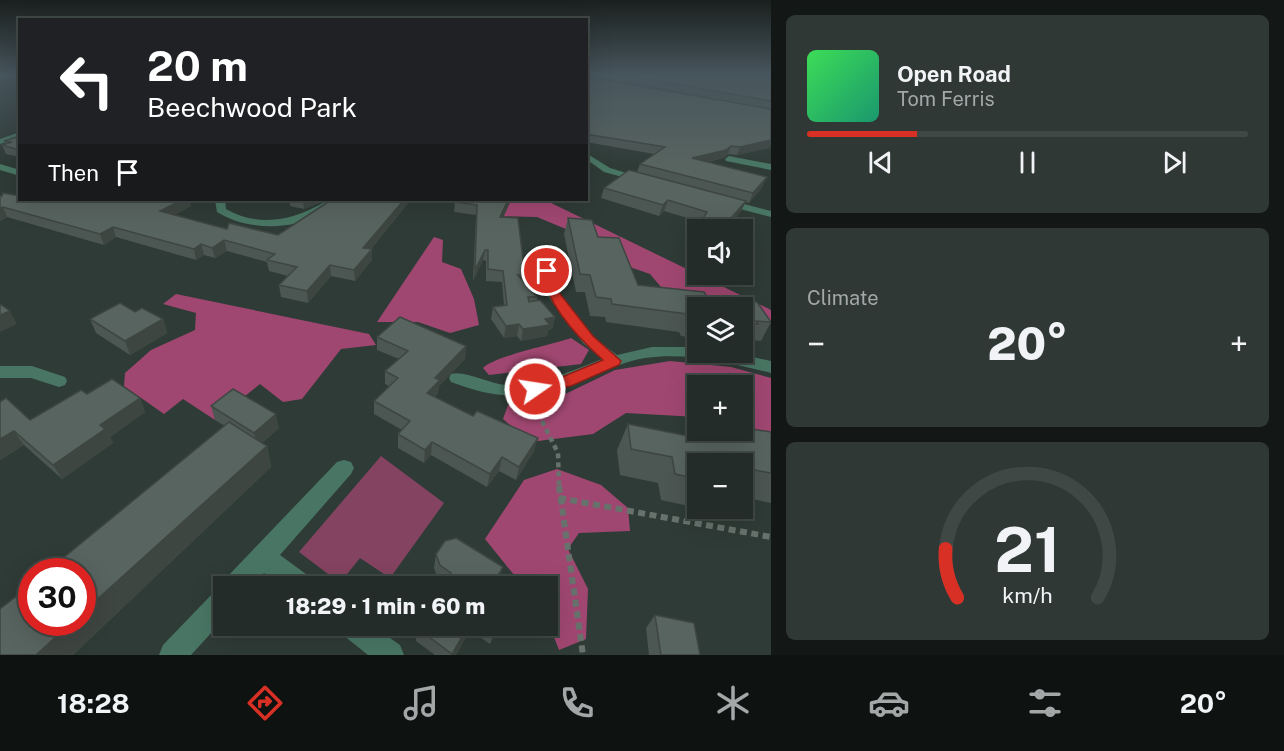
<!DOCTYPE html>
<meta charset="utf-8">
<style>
:root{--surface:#232c28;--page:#2f3834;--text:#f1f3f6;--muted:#a3a7a8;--line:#404845;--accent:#d93025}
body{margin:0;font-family:"Public Sans",sans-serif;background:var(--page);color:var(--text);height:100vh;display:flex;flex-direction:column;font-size:22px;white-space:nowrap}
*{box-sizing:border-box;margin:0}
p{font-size:20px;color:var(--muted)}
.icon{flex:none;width:33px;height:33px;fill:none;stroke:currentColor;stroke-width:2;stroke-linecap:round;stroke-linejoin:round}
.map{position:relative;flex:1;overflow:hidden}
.panel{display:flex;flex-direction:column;gap:15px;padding:15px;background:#131816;width:513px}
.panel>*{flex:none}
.banner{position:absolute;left:18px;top:18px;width:570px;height:183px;border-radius:0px;box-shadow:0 6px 24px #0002,0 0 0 2px var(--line);background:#202124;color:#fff;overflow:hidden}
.controls{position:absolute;left:687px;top:219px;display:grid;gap:12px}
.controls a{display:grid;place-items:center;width:66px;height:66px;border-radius:0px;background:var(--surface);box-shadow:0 6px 24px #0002,0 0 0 2px var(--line);font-size:30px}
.speed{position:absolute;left:18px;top:558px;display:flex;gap:12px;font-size:30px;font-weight:700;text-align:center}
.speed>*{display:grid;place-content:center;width:78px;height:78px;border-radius:50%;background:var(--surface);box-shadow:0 6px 24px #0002,0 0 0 2px var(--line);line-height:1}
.speed .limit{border:9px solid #d22;background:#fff;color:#111}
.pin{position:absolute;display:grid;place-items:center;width:51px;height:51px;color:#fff;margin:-26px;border:3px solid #fff;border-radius:50%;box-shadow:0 2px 6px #0007}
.me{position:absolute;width:66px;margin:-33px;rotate:77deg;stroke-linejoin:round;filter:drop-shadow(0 0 4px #0008)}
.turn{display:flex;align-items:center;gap:21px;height:126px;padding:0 30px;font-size:27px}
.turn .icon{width:78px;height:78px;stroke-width:2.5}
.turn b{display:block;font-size:42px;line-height:51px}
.then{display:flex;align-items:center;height:57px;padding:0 30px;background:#0003;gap:12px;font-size:22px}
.big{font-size:45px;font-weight:800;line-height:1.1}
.panel .card{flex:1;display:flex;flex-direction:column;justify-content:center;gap:9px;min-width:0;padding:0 21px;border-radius:9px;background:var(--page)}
.panel .dial{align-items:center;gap:0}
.dial svg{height:156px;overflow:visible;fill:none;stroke:var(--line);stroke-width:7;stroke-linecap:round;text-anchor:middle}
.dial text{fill:var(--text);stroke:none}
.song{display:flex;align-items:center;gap:18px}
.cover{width:72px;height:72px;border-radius:9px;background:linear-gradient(135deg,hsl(130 70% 55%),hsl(160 70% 35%))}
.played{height:6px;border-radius:3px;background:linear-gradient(90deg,var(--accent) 25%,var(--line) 25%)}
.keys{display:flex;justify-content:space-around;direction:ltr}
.heat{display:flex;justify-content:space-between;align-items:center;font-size:33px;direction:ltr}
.trip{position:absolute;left:213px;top:576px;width:345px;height:60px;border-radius:0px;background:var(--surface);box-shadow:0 6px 24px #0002,0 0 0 2px var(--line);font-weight:800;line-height:60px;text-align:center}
.tabs{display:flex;height:96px;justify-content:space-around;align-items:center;background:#0e1210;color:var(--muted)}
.tabs .icon{width:42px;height:42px}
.tabs .current{color:var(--accent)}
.tabs b{font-size:27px;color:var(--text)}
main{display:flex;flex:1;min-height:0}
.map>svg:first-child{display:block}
.green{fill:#844360}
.forest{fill:#a04771}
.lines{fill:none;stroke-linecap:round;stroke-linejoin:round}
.path-far1{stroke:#67726d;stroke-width:4.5;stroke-dasharray:5 4;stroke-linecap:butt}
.path{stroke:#67726d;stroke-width:6;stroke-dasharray:7 4.5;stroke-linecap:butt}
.minor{fill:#497664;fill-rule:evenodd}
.wall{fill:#4c5652}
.shaded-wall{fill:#3e4642}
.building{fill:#58645f;stroke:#3e4642;stroke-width:1.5}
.route{fill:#d93025;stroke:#8d1f18;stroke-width:1.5}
</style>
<main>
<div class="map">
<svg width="771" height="655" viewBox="0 0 771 655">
<rect width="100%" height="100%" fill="#2f3b36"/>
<path class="green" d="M381 456 444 503 390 578 360 558 340 583 299 552Z"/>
<g class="forest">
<path d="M479 200H545L771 310V323L742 308 666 293 650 274 624 265 585 237 537 217 491 216Z"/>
<path d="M434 237 443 240 442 262 461 269 474 299 479 325 450 333 418 322H377Z"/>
<path d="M176 294 369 334 376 345 341 349 302 399 283 402 260 384 215 420 183 399 164 414 124 386 125 373 151 350 195 330 196 313 163 304Z"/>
<path d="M571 338 589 350 581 364 489 375 483 368C495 356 551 345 571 338Z"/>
<path d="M670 361 731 367 771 378V438L743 429 742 386H698L697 417 626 413 593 434 538 441 524 437 503 419 508 405 559 397 615 370Z"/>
<path d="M557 469 601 485 628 508 630 531 579 533 568 549 588 589 586 639 559 650 548 622V586H523L485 539 524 480Z"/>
</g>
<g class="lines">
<path class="path-far1" d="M534 405 558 453 559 487"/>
<g class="path">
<path d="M559 486 583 655"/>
<path d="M559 498 771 537"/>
</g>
<g class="minor">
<path d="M20 132V137L0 144V139Z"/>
<path d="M586 153 610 168 646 179 641 182 604 172 586 159Z"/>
<path d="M729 156 771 164V170L726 161 725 159Z"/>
<path d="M0 164 20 170V176L0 170Z"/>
<path d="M725 199 771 211V217L721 204V200Z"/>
<path d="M215 200H225L226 209C252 224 281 223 309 210 320 205 327 199 339 200 309 231 252 234 217 212Z"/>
<path d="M543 248 549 252 558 291 593 337 617 355 652 347H698V352H730L771 361V373C729 363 688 352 645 358 627 361 609 369 592 375 536 397 509 404 451 382L449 378 451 374C465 370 489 384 506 385 539 386 571 371 602 359L583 343 544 291 537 252Z"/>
<path d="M0 366H32L65 377 67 381 65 385 59 387 31 378H0Z"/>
<path d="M344 460 351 462 354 468 351 474 280 555 310 577 313 586H282L264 573 252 586H224L227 577 337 462Z"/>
<path d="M224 588V619L191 655H159L163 645 215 591Z"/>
<path d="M339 626H373L400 645 404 655H368L343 635Z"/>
</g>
</g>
<g class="wall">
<path d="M586 74H771V109L586 75Z"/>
<path d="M586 75 587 77 769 148 737 155 728 154 723 158 708 162 763 186 749 203 746 202 741 211 726 230H698L701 222 664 211 659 216 601 198 604 188 637 172 640 164 654 154 586 142Z"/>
<path d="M20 136V157L6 154 2 145 5 144 4 141Z"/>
<path d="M0 196 48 200H189L191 206 174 215 227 229 278 235 409 202 371 249H372V260L355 281 331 276 308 303 281 297 279 285 288 276 269 271 267 262 227 251 215 258 204 255 196 260 116 237 104 245 7 217 0 221Z"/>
<path d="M290 200H327L304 209 290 206Z"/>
<path d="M457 200H511L503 217 525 276 524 282 537 297V300L555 317 552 329 548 330 547 336 521 341 517 336 504 338 491 319 493 307 504 306 502 282 486 281V261L483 260 473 281 476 215 454 212 455 202Z"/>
<path d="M568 218 592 220 598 237 619 238 638 285 704 292 707 297 757 302 771 322 761 341 750 340 748 343 742 342V308H698V338L681 336 679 332 606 322 605 317 590 316 585 292H576L564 234Z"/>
<path d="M135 312 163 319 167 333 130 355 96 333 90 319Z"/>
<path d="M377 337 466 346 465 359 439 386 438 393 435 397 534 451 516 480 499 471 487 487 431 455 424 463 398 448V434L402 430 374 414V401L389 386 385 384V371L399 359 377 350Z"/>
<path d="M87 394 140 398 145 412 110 437 113 443 62 479 24 445 0 460V402L30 420Z"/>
<path d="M211 406 279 428 262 443 267 446 271 467 73 655H0L225 426 215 420Z"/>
<path d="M628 424 710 440 715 432 740 436 745 428 771 432V503L742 497V464H698V508L661 500 658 483 620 475 617 450Z"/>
<path d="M436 554 499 581 445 583 438 579 434 568Z"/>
<path d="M655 615 700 655H649L646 628Z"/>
<path d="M419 626H499L490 644 470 630 456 655H435L416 641 417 628Z"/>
</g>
<g class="shaded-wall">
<path d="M771 140V145L769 148 737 155 740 147Z"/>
<path d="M731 146 728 154 723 158 688 166 692 158Z"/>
<path d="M767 177 763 186 749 203 753 193Z"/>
<path d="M182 200H189L191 206 163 221 160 211Z"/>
<path d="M303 200H327L304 209Z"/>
<path d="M404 200H410L409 202 364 258 363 248Z"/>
<path d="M508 200H511L499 227 500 217Z"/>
<path d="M668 200 664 211 659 216 663 205Z"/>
<path d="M746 201 741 211 726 230H723L724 226Z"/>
<path d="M3 207 7 217 0 221V208Z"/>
<path d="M113 227 116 237 104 245 100 234Z"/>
<path d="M224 240 227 251 215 258 212 248Z"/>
<path d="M201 244 204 255 196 260 194 249Z"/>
<path d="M372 249V260L355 281 354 270Z"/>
<path d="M485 250 483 260 473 281 475 270Z"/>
<path d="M330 265 331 276 308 303 307 291Z"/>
<path d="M10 311 17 324 0 332V315Z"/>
<path d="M555 317 552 329 548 330 547 336 521 341 523 329 545 319Z"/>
<path d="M163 319 167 333 130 355 125 341Z"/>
<path d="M519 324 517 336 504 338 506 326Z"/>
<path d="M466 346 465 359 439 386 438 393 426 406 427 393 435 378Z"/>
<path d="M140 398 145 412 110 437 113 443 62 479 53 465 100 425Z"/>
<path d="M276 414 279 428 258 447 254 433Z"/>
<path d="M14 431 24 445 0 460V439Z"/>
<path d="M538 438 534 451 516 480 519 467Z"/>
<path d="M432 442 431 455 424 463 425 450Z"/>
<path d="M267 446 271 467 73 655H36L72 622H82V613Z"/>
<path d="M502 457 499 471 487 487 490 474Z"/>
<path d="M503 567 499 581 496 586H492Z"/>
<path d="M468 626H471L470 630 456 655H452Z"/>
<path d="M497 626H499L490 644 494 631Z"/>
</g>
<g class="building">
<path d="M618 74H771V101Z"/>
<path d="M586 75 587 77 771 109V140L740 147 731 146 726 150 692 158 767 177 753 193 640 164 665 147 586 134Z"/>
<path d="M20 136V150L2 145 12 142 4 141Z"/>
<path d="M629 170 746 201 724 226 702 220 707 212 668 200 663 205 604 188Z"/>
<path d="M3 193 20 196V200H182L160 211 227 229 229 223 278 235 325 204 331 200H404L363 248 372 249 354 270 330 265 307 291 279 285 297 267 267 260 275 254 224 240 212 248 201 244 194 249 113 227 100 234 3 207 0 208V196H2Z"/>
<path d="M457 200H508L500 217 518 218 525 276 518 275 537 297H528L529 302 540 300 555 317 545 319 550 325 523 329 519 324 506 326 493 307 507 305 503 271 488 269V250H485L475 270 477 205 455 202Z"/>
<path d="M568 218 592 220 598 237 619 238 638 285 704 292 707 297 757 302 771 322 756 321 758 324 742 323V308H698V318H689L687 314 612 304 611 299 596 297 590 275 580 274Z"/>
<path d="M120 303 135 312 142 308 163 319 125 341 90 319Z"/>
<path d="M0 304 10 311 0 315Z"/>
<path d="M400 317 466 346 435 378 440 380 427 393 473 416 477 411 538 438 519 467 502 457 490 474 432 442 425 450 398 434 410 421 374 401 398 378 385 371 408 351 377 337Z"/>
<path d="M112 379 140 398 100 425 105 429 53 465 14 431 0 439V402L6 398 30 420 81 390 87 394Z"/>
<path d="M233 389 276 414 254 433 211 406Z"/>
<path d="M229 422 267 446 82 613V572H46Z"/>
<path d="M628 424 718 442 715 432 749 438 745 428 771 432V473L749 469 752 479 742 477V464H698V479L675 474 672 457 631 449Z"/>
<path d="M456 538 503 567 492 586H443L451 573 440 565 436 554 445 541Z"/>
<path d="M32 584V622H72L36 655H0V609Z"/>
<path d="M655 615 694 623 700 655H661Z"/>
<path d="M419 626H468L452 654 417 628Z"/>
<path d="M486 626H497L494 631Z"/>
</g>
<linearGradient id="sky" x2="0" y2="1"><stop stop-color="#1a201e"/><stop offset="0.45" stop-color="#47555d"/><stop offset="1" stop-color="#47555d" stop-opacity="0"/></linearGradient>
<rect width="771" height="166" fill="url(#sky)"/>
<path class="route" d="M547 268 553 271 557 290 593 336 621 361 619 365 571 386 535 394 530 393 527 389 530 385 562 377 603 360C577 337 548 306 541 271Z"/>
</svg>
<div class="controls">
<a><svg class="icon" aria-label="sound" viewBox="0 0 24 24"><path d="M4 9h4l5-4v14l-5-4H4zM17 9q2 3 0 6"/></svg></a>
<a><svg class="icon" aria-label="layers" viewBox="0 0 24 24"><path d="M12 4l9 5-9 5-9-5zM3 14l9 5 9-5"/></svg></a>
<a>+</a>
<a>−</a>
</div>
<div class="speed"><div class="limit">30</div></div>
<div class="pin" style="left:547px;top:271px;background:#d93025"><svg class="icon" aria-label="arrive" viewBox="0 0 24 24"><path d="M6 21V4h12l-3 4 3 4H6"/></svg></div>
<svg class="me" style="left:535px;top:389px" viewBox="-20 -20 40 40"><circle r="17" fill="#d93025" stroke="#fff" stroke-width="3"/><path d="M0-11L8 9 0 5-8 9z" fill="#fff"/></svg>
<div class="trip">18:29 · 1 min · 60 m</div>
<div class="banner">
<div class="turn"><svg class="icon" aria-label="left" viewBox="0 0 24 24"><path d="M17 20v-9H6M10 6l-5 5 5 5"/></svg><div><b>20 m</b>Beechwood Park</div></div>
<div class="then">Then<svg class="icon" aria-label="arrive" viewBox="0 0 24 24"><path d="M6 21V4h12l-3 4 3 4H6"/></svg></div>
</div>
</div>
<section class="panel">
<div class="card">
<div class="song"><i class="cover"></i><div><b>Open Road</b><p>Tom Ferris</p></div></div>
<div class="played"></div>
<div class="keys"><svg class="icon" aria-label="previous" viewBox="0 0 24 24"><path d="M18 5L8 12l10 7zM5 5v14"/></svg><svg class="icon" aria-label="pause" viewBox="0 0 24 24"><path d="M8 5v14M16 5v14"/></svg><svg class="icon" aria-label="next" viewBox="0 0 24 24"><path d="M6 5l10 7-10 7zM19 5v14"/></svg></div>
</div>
<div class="card"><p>Climate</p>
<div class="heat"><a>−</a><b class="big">20°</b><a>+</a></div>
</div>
<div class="card dial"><svg viewBox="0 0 100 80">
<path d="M14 69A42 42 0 1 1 86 69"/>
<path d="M14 69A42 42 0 0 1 8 44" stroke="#d93025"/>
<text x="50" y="56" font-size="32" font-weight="700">21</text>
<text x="50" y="72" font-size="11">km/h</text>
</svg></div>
</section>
</main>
<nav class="tabs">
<b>18:28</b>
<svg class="icon current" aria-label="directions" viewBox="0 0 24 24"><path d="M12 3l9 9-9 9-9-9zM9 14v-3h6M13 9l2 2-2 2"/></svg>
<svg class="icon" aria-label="music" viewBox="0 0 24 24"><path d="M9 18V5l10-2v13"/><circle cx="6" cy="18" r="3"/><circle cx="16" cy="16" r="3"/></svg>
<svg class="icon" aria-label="phone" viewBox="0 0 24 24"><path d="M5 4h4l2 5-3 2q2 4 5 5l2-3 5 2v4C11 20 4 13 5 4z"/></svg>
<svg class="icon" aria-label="climate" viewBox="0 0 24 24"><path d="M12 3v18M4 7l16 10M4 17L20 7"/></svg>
<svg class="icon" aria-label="car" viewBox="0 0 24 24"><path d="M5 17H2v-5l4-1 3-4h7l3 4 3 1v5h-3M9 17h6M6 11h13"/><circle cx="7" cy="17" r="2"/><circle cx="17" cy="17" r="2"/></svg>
<svg class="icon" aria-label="filters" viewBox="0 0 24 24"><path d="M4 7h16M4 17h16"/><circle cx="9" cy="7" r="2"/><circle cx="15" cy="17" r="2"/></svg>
<b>20°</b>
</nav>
